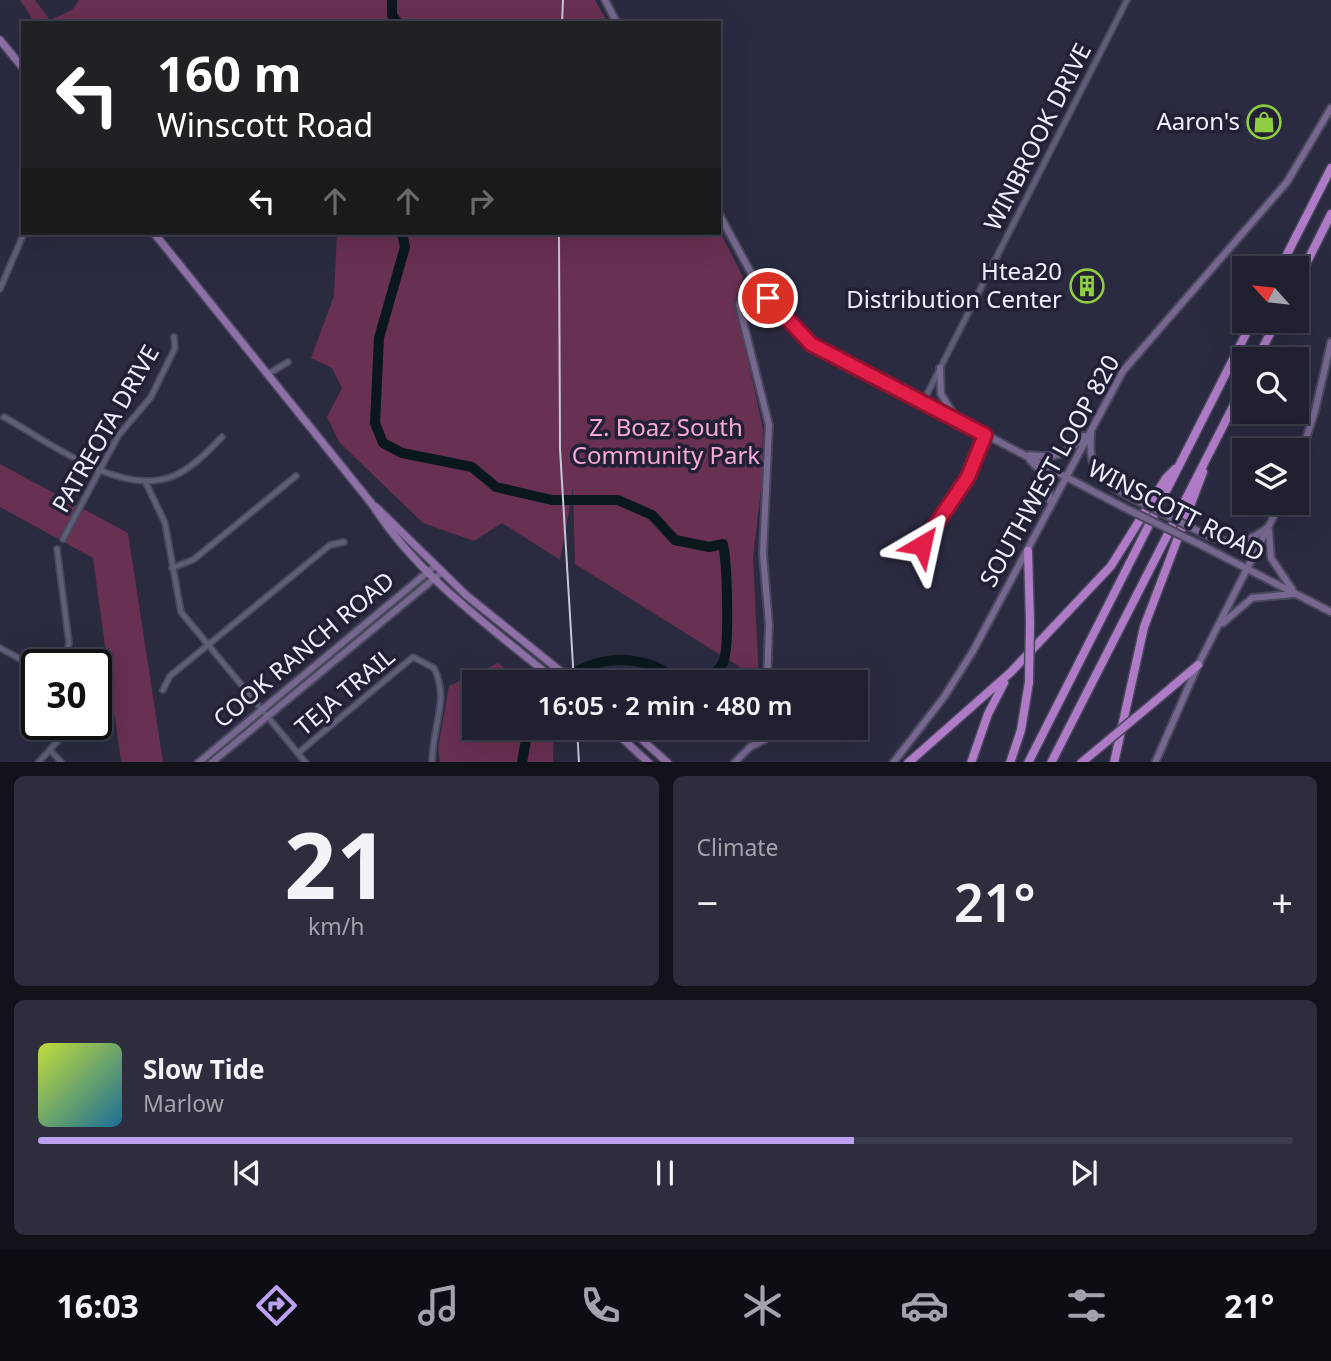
<!DOCTYPE html>
<meta charset="utf-8">
<style>
:root{--surface:#202031;--page:#2d2d3d;--text:#f1f3f6;--muted:#a2a3ab;--line:#3d3e4d;--accent:#bca0f2}
body{margin:0;font-family:"Noto Sans",sans-serif;background:var(--page);color:var(--text);height:100vh;display:flex;flex-direction:column;font-size:26px;white-space:nowrap}
*{box-sizing:border-box;margin:0}
p{font-size:23px;color:var(--muted)}
.icon{flex:none;width:38px;height:38px;fill:none;stroke:currentColor;stroke-width:2;stroke-linecap:round;stroke-linejoin:round}
.map{position:relative;height:762px;overflow:hidden}
.side{display:flex;flex-direction:column;gap:14px;padding:14px;background:#12121b;flex:1}
.side>*{flex:none}
.banner{position:absolute;left:21px;top:21px;width:700px;height:214px;border-radius:0px;box-shadow:0 7px 28px #0002,0 0 0 2px var(--line);background:#202124;color:#fff;overflow:hidden}
.needle{width:46px;rotate:297deg}
.fabs{position:absolute;left:1232px;top:256px;display:grid;gap:14px}
.fabs a{display:grid;place-items:center;width:77px;height:77px;border-radius:0px;background:var(--surface);box-shadow:0 7px 28px #0002,0 0 0 2px var(--line);font-size:35px}
.speed{position:absolute;left:21px;top:649px;display:flex;gap:14px;font-size:35px;font-weight:700;text-align:center}
.speed>*{display:grid;place-content:center;width:91px;height:91px;border-radius:50%;background:var(--surface);box-shadow:0 7px 28px #0002,0 0 0 2px var(--line);line-height:1}
.speed .limit{border:4px solid #111;border-radius:10px;background:#fff;color:#111}
.pin{position:absolute;display:grid;place-items:center;width:60px;height:60px;color:#fff;margin:-30px;border:4px solid #fff;border-radius:50%;box-shadow:0 2px 7px #0007}
.me{position:absolute;width:77px;margin:-38px;rotate:36deg;stroke-linejoin:round;filter:drop-shadow(0 0 5px #0008)}
.turn{display:flex;align-items:center;gap:24px;height:147px;padding:0 21px;font-size:32px}
.turn .icon{width:91px;height:91px;stroke-width:2.5}
.turn b{display:block;font-size:49px;line-height:60px}
.lanes{display:flex;align-items:center;height:66px;padding:0 21px;background:#0003;justify-content:center;gap:35px;direction:ltr}
.lanes .off{opacity:.35}
.big{font-size:52px;font-weight:600;line-height:1.1}
.side .tile{flex:1;display:flex;flex-direction:column;justify-content:center;gap:10px;min-width:0;padding:0 24px;border-radius:10px;background:var(--page)}
.side .dial{align-items:center;gap:0}
.dial b{font-size:91px;line-height:1}
.song{display:flex;align-items:center;gap:21px}
.cover{width:84px;height:84px;border-radius:10px;background:linear-gradient(135deg,hsl(70 70% 55%),hsl(200 70% 35%))}
.played{height:7px;border-radius:4px;background:linear-gradient(90deg,var(--accent) 65%,var(--line) 65%)}
.keys{display:flex;justify-content:space-around;direction:ltr}
.heat{display:flex;justify-content:space-between;align-items:center;font-size:38px;direction:ltr}
.side .tiles{flex:1;display:grid;gap:14px;grid-template-columns:1fr 1fr}
.tile:last-child{grid-column:span 2}
.trip{position:absolute;left:462px;top:670px;width:406px;height:70px;border-radius:0px;background:var(--surface);box-shadow:0 7px 28px #0002,0 0 0 2px var(--line);font-weight:600;line-height:70px;text-align:center}
.tab-bar{display:flex;height:112px;justify-content:space-around;align-items:center;background:#0d0d14;color:var(--muted)}
.tab-bar .icon{width:49px;height:49px}
.tab-bar .current{color:var(--accent)}
.tab-bar b{font-size:32px;color:var(--text)}
.map>svg:first-child{display:block}
.green{fill:#683051}
.lines{fill:none;stroke-linecap:round;stroke-linejoin:round}
.river{stroke:#0a181d;stroke-width:10}
.street-casing{stroke:#48475b;stroke-width:8}
.secondary-casing{stroke:#48475b;stroke-width:10}
.primary-casing{stroke:#48475b;stroke-width:10}
.highway-casing{stroke:#48475b;stroke-width:11}
.street{stroke:#5d5e78;stroke-width:4.5}
.secondary{stroke:#76678f;stroke-width:6}
.primary{stroke:#8e6fa7;stroke-width:7}
.highway{stroke:#af7bc6;stroke-width:8}
.rail{stroke:#c6c7d8;stroke-width:2}
.secondary-bridge-casing{stroke:#48475b;stroke-width:10;stroke-linecap:butt}
.highway-bridge-casing{stroke:#48475b;stroke-width:11;stroke-linecap:butt}
.secondary-bridge{stroke:#76678f;stroke-width:6}
.highway-bridge{stroke:#af7bc6;stroke-width:8}
.route-casing{stroke:#92132f;stroke-width:18}
.route{stroke:#e11d48;stroke-width:12}
.labels{text-anchor:middle;stroke-width:7;stroke-linejoin:round;paint-order:stroke}
.poi-label{font-size:24px;fill:#eeeffe;stroke:#212037;text-anchor:end}
.street-label{font-size:24px;fill:#eeeffe;stroke:#212037}
.park-label{font-size:24px;fill:#faa8d6;stroke:#212037}
</style>
<div class="map">
<svg width="1331" height="763" viewBox="0 0 1331 763">
<rect width="100%" height="100%" fill="#2a2a41"/>
<g class="green">
<path d="M20 0H35L50 20 72 10 79 0H595L608 23H35Z"/>
<path d="M719 230 743 277 735 302 763 429 762 482 753 558 759 679 575 564 573 489 560 560 502 523 474 541 423 523 339 442 327 417 342 388 332 368 311 358 334 296 337 233H719Z"/>
<path d="M0 464 128 533 163 762H121L93 558 0 507Z"/>
<path d="M498 663 522 682H474V728H554L553 762H440L438 749 449 686Z"/>
</g>
<g class="lines">
<g class="river">
<path d="M392 0V15L398 23"/>
<path d="M402 233 405 247 379 338 375 423 383 443 402 453 472 467 496 487 552 500H618L652 515 675 540 709 547 723 544C727 562 730 648 723 663 717 674 708 678 698 682"/>
<path d="M560 682C587 662 618 654 651 665 667 670 670 679 690 682"/>
<path d="M522 763 528 728"/>
</g>
<defs>
<g id="street">
<path d="M0 289 24 233"/>
<path d="M268 374 288 362"/>
<path d="M923 402 1127 0"/>
<path d="M4 417C49 442 119 496 171 477 192 469 207 452 222 437"/>
<path d="M146 483 165 523 181 612 306 763"/>
<path d="M63 539 118 436 151 397 175 348 174 337"/>
<path d="M922 545 968 477 985 435"/>
<path d="M57 549 69 643 64 665"/>
<path d="M172 568 193 560 296 476"/>
<path d="M0 648 37 668"/>
<path d="M163 690 170 676 330 545 344 542"/>
<path d="M50 750 62 763"/>
<path d="M298 753 413 657 434 668C450 700 432 726 432 763"/>
<path d="M38 763 63 735 68 724"/>
</g>
<g id="secondary">
<path d="M605 0 617 23"/>
<path d="M719 214 756 282 804 339 1123 507"/>
<path d="M756 282 744 293 739 305 769 425 763 554 769 625 767 682"/>
<path d="M940 368 941 394 955 417"/>
<path d="M1091 434C1088 470 1098 479 1128 496"/>
<path d="M1029 455C1054 458 1067 456 1084 436"/>
<path d="M1030 460 1048 479 1050 501"/>
<path d="M1297 467 1315 411 1331 342"/>
<path d="M1269 530 1271 558 1292 589"/>
<path d="M1206 535C1231 546 1247 544 1268 527"/>
<path d="M1201 545 1331 612"/>
<path d="M1223 623 1252 598 1294 594"/>
<path d="M198 763 435 566"/>
<path d="M211 763 441 573"/>
<path d="M734 763 750 747 764 740V728"/>
<path d="M893 763 944 697 973 651 1123 371 1287 182 1331 108"/>
<path d="M1155 763 1198 665 1281 502"/>
</g>
<g id="primary">
<path d="M0 40 23 68"/>
<path d="M154 233 372 504C418 577 492 628 557 682"/>
<path d="M376 507 466 595 574 682"/>
<path d="M611 728 649 763"/>
<path d="M629 728 668 763"/>
</g>
<g id="highway">
<path d="M1280 268 1331 168"/>
<path d="M1297 282 1331 214"/>
<path d="M1257 359 1277 320"/>
<path d="M1028 551 1030 622"/>
<path d="M1153 703 1198 665"/>
<path d="M908 763 1011 672 1111 566 1166 478 1175 469"/>
<path d="M971 763 988 714 1004 683"/>
<path d="M1010 763 1021 730 1029 682"/>
<path d="M1028 763 1253 320"/>
<path d="M1051 763 1244 385"/>
<path d="M1081 763 1099 748"/>
<path d="M1114 763 1144 627 1203 472"/>
</g>
</defs>
<use href="#street" class="street-casing"/>
<use href="#secondary" class="secondary-casing"/>
<use href="#primary" class="primary-casing"/>
<use href="#highway" class="highway-casing"/>
<use href="#street" class="street"/>
<use href="#secondary" class="secondary"/>
<use href="#primary" class="primary"/>
<use href="#highway" class="highway"/>
<g class="rail">
<path d="M562 23 563 0"/>
<path d="M559 233 560 449 574 682"/>
<path d="M577 728 579 763"/>
</g>
<defs>
<g id="secondary-bridge">
<path d="M1128 496 1206 535"/>
<path d="M1123 507 1201 545"/>
</g>
<g id="highway-bridge">
<path d="M1029 682 1030 622"/>
<path d="M1099 748 1153 703"/>
</g>
</defs>
<use href="#secondary-bridge" class="secondary-bridge-casing"/>
<use href="#highway-bridge" class="highway-bridge-casing"/>
<use href="#secondary-bridge" class="secondary-bridge"/>
<use href="#highway-bridge" class="highway-bridge"/>
</g>
<g class="lines">
<defs>
<path id="route" d="M768 298 811 344 985 435 968 477 922 545"/>
</defs>
<use href="#route" class="route-casing"/>
<use href="#route" class="route"/>
</g>
<defs>
<symbol id="shop-ring" viewBox="-11 -11 22 22"><circle r="9.5" fill="#212037" stroke="#90cd40" stroke-width="1.5"/><path d="M-5-2.5h2.3a2.7 3.5 0 0 1 5.4 0H5L5.5 6h-11ZM-1.5-2.5h3a1.5 2.3 0 0 0-3 0Z" fill="#90cd40"/></symbol>
<symbol id="building-ring" viewBox="-11 -11 22 22"><circle r="9.5" fill="#212037" stroke="#90cd40" stroke-width="1.5"/><path d="M-4-6H4V6H1V3H-1V6H-4ZM-2.5-4.3h1.7v1.8h-1.7ZM.8-4.3h1.7v1.8H.8ZM-2.5-1h1.7V.8h-1.7ZM.8-1h1.7V.8H.8Z" fill="#90cd40"/></symbol>
</defs>
<g fill-rule="evenodd">
<use href="#shop-ring" x="1245" y="103" width="38" height="38"/>
<use href="#building-ring" x="1068" y="267" width="38" height="38"/>
</g>
<g class="labels">
<g class="poi-label">
<text x="1240" y="130">Aaron's</text>
<text x="1062" y="280">Htea20<tspan x="1062" dy="28">Distribution Center</tspan></text>
</g>
<g class="street-label">
<text transform="translate(1038 137) rotate(-63)" y="8">WINBROOK DRIVE</text>
<text transform="translate(106 429) rotate(-60)" y="8">PATREOTA DRIVE</text>
<text transform="translate(1050 471) rotate(-61)" y="8">SOUTHWEST LOOP 820</text>
<text transform="translate(1176 511) rotate(27)" y="8">WINSCOTT ROAD</text>
<text transform="translate(304 650) rotate(-40)" y="8">COOK RANCH ROAD</text>
<text transform="translate(345 692) rotate(-40)" y="8">TEJA TRAIL</text>
</g>
<g class="park-label">
<text x="666" y="436">Z. Boaz South<tspan x="666" dy="28">Community Park</tspan></text>
</g>
</g>
</svg>
<div class="fabs">
<a><svg class="needle" viewBox="-14 -14 28 28"><path d="M0-13l5 13h-10z" fill="#e53935"/><path d="M0 13l5-13h-10z" fill="#a2a3ab"/></svg></a>
<a><svg class="icon" aria-label="search" viewBox="0 0 24 24"><circle cx="10" cy="10" r="6"/><path d="M15 15l6 6"/></svg></a>
<a><svg class="icon" aria-label="layers" viewBox="0 0 24 24"><path d="M12 4l9 5-9 5-9-5zM3 14l9 5 9-5"/></svg></a>
</div>
<div class="speed"><div class="limit">30</div></div>
<div class="pin" style="left:768px;top:298px;background:#d93025"><svg class="icon" aria-label="arrive" viewBox="0 0 24 24"><path d="M6 21V4h12l-3 4 3 4H6"/></svg></div>
<svg class="me" style="left:922px;top:545px" viewBox="-20 -20 40 40"><path d="M0-17L14 15 0 8-14 15z" fill="#e11d48" stroke="#fff" stroke-width="4"/></svg>
<div class="trip">16:05 · 2 min · 480 m</div>
<div class="banner">
<div class="turn"><svg class="icon" aria-label="left" viewBox="0 0 24 24"><path d="M17 20v-9H6M10 6l-5 5 5 5"/></svg><div><b>160 m</b>Winscott Road</div></div>
<div class="lanes"><svg class="icon" aria-label="left" viewBox="0 0 24 24"><path d="M17 20v-9H6M10 6l-5 5 5 5"/></svg><svg class="icon off" aria-label="ahead" viewBox="0 0 24 24"><path d="M12 20V5M6 11l6-6 6 6"/></svg><svg class="icon off" aria-label="ahead" viewBox="0 0 24 24"><path d="M12 20V5M6 11l6-6 6 6"/></svg><svg class="icon off" aria-label="right" viewBox="0 0 24 24"><path d="M7 20v-9h11M14 6l5 5-5 5"/></svg></div>
</div>
</div>
<section class="side">
<div class="tiles">
<div class="tile dial"><b>21</b><p>km/h</p></div>
<div class="tile"><p>Climate</p>
<div class="heat"><a>−</a><b class="big">21°</b><a>+</a></div>
</div>
<div class="tile">
<div class="song"><i class="cover"></i><div><b>Slow Tide</b><p>Marlow</p></div></div>
<div class="played"></div>
<div class="keys"><svg class="icon" aria-label="previous" viewBox="0 0 24 24"><path d="M18 5L8 12l10 7zM5 5v14"/></svg><svg class="icon" aria-label="pause" viewBox="0 0 24 24"><path d="M8 5v14M16 5v14"/></svg><svg class="icon" aria-label="next" viewBox="0 0 24 24"><path d="M6 5l10 7-10 7zM19 5v14"/></svg></div>
</div>
</div>
</section>
<nav class="tab-bar">
<b>16:03</b>
<svg class="icon current" aria-label="directions" viewBox="0 0 24 24"><path d="M12 3l9 9-9 9-9-9zM9 14v-3h6M13 9l2 2-2 2"/></svg>
<svg class="icon" aria-label="music" viewBox="0 0 24 24"><path d="M9 18V5l10-2v13"/><circle cx="6" cy="18" r="3"/><circle cx="16" cy="16" r="3"/></svg>
<svg class="icon" aria-label="phone" viewBox="0 0 24 24"><path d="M5 4h4l2 5-3 2q2 4 5 5l2-3 5 2v4C11 20 4 13 5 4z"/></svg>
<svg class="icon" aria-label="climate" viewBox="0 0 24 24"><path d="M12 3v18M4 7l16 10M4 17L20 7"/></svg>
<svg class="icon" aria-label="car" viewBox="0 0 24 24"><path d="M5 17H2v-5l4-1 3-4h7l3 4 3 1v5h-3M9 17h6M6 11h13"/><circle cx="7" cy="17" r="2"/><circle cx="17" cy="17" r="2"/></svg>
<svg class="icon" aria-label="filters" viewBox="0 0 24 24"><path d="M4 7h16M4 17h16"/><circle cx="9" cy="7" r="2"/><circle cx="15" cy="17" r="2"/></svg>
<b>21°</b>
</nav>
